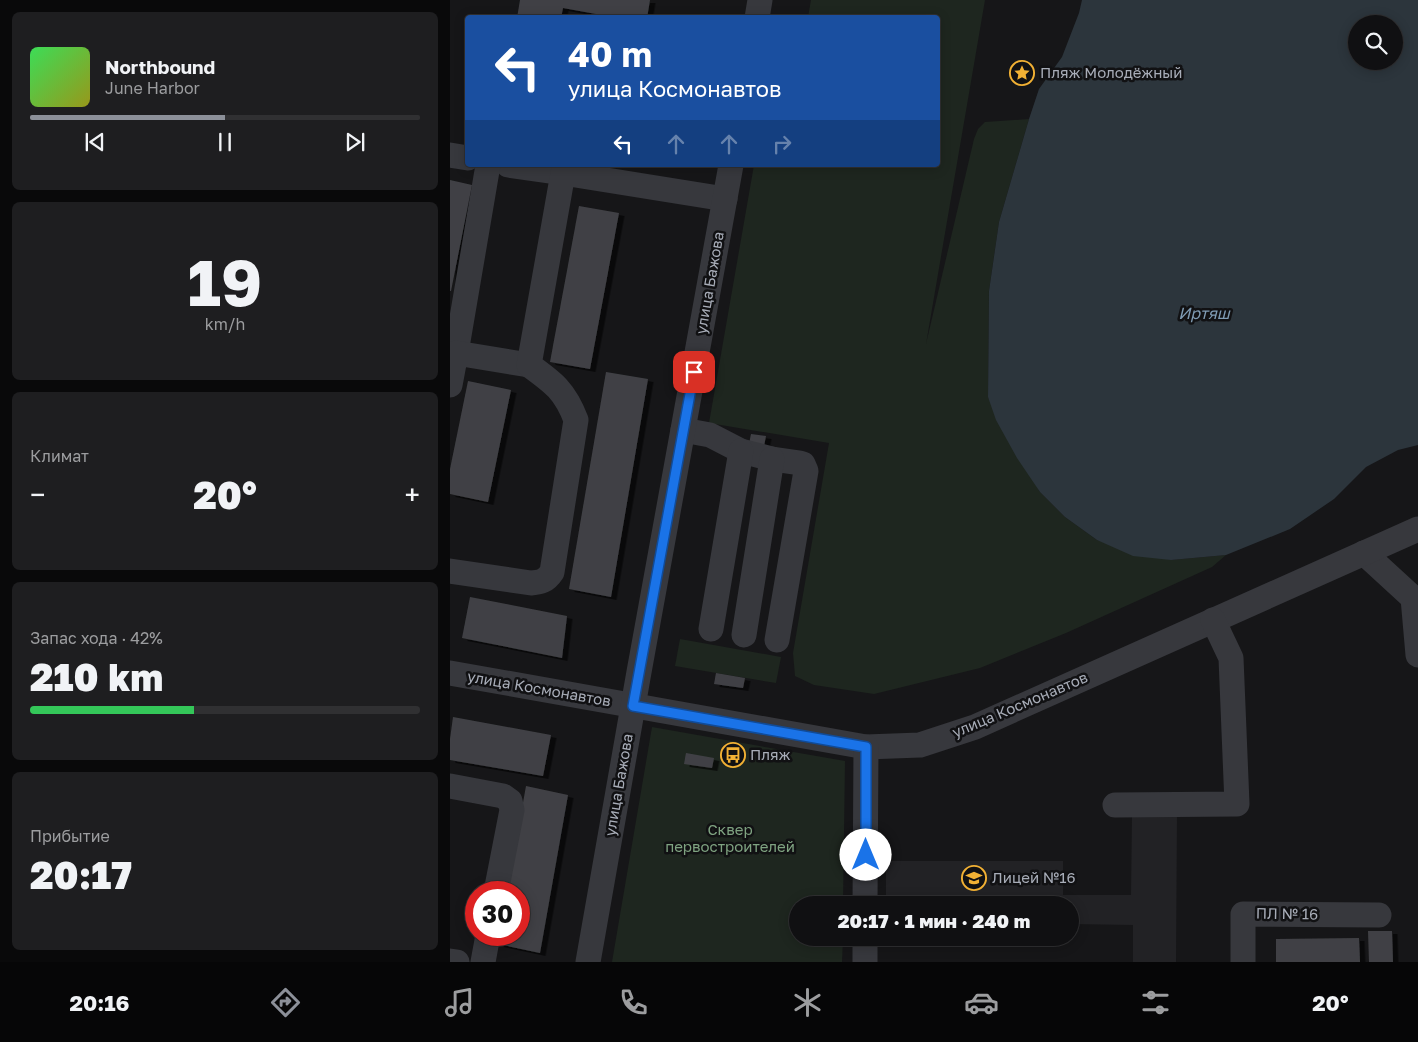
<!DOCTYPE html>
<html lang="ru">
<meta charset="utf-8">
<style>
:root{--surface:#101012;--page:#1e1e20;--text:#f1f3f6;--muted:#9c9d9f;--line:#303032;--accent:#8c9099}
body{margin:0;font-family:"Golos Text",sans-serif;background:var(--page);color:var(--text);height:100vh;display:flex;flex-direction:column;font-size:19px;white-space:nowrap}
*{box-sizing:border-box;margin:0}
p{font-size:16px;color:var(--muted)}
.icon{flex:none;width:28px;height:28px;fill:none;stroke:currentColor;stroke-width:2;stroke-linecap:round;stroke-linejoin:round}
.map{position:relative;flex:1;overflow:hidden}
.drawer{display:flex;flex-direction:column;gap:12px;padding:12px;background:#09090a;width:450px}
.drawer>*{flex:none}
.hud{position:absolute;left:15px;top:15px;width:475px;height:152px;border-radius:5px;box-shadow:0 2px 12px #0003,0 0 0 1px var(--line);background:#1a4fa0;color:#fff;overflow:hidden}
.controls{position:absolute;left:898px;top:15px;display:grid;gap:10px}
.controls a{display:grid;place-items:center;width:55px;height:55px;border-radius:50%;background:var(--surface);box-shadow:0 2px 12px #0003,0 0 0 1px var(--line);font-size:25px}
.speed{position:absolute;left:15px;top:881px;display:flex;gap:10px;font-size:25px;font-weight:700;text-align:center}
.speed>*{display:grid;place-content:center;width:65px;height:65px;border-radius:50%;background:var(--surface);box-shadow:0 2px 12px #0003,0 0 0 1px var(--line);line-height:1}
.speed .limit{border:8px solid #d22;background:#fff;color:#111}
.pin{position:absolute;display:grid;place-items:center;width:42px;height:42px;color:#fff;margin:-21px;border-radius:10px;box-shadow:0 2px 8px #0006}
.me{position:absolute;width:55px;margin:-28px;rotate:0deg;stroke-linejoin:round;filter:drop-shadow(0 0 4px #0008)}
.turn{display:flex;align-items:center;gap:18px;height:105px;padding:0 20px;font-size:22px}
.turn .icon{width:65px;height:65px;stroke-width:2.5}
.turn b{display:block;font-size:35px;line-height:42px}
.lanes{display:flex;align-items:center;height:48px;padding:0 20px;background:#0003;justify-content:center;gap:25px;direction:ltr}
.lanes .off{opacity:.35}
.big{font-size:38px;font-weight:800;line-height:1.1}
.drawer .tile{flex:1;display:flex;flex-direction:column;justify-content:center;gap:8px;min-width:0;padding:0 18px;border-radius:8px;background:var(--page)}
.drawer .dial{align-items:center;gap:0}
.dial b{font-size:65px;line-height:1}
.song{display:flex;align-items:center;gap:15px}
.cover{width:60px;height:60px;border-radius:8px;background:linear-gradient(135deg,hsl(130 70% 55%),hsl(60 70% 35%))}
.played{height:5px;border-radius:2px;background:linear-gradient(90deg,var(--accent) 50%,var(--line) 50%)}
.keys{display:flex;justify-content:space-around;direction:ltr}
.heat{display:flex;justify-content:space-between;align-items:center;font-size:28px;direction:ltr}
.charge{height:8px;border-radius:4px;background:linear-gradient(90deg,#34c759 42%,var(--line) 0)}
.trip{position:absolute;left:339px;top:896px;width:290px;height:50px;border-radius:25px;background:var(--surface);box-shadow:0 2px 12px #0003,0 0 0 1px var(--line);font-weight:800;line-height:50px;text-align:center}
.dock{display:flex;height:80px;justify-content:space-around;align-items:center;background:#060607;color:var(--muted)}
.dock .icon{width:35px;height:35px}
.dock .selected{color:var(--accent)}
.dock b{font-size:22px;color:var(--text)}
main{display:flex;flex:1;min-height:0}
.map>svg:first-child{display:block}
.built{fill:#222225}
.green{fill:#1e261f}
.water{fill:#2c353c;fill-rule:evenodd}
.building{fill:#404145;filter:url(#shadow)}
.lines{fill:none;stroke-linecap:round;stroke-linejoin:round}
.minor{stroke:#37383d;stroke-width:25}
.route-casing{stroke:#114b97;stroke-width:12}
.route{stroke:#1a73e8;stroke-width:9}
.labels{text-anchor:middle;stroke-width:5;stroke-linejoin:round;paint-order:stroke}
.poi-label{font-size:15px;fill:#a8adb8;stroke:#111113;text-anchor:start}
.street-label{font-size:15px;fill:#a8adb8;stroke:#111113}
.park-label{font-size:15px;fill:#7fa381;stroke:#111113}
.water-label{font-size:16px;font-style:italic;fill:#7f9bb3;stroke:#111113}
</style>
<main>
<section class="drawer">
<div class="tile">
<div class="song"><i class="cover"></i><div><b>Northbound</b><p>June Harbor</p></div></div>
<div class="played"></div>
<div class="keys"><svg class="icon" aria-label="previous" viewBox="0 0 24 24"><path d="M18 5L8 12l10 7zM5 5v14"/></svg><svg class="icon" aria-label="pause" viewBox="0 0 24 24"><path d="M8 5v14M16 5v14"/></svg><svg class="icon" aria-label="next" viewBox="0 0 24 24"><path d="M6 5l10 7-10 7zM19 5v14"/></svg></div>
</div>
<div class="tile dial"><b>19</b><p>km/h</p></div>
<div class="tile"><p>Климат</p>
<div class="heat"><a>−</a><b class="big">20°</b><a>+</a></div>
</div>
<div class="tile"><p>Запас хода · 42%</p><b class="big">210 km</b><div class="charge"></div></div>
<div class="tile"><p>Прибытие</p><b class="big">20:17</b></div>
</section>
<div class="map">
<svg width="968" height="962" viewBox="0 0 968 962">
<defs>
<filter id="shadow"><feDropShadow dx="5.5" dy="3" stdDeviation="0" flood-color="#0009"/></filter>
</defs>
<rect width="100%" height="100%" fill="#161618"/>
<path class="built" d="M682 814 727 815 726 962H683V925L620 924V905H436V861H613V895H681Z"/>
<g class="green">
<path d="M361 0H535L476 344 524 139 528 129 535 122 579 119 549 222 539 291 538 397 590 492 615 517 647 540 721 560 776 555 762 567 616 633 530 668 424 694 364 685 345 676 343 653 379 443 259 423 304 165H488V18L358 17Z"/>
<path d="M230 639 331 657 326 683 225 666Z"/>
<path d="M202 727 395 761 393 905H348V938H393L392 962H162Z"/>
</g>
<path class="water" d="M632 0H968V445L948 450 916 467 884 499 840 529 776 555 721 560 683 556 647 540 615 517 590 492 567 458 546 420 538 397 539 291 549 222 579 119 589 89 612 57 629 13ZM906 24H944V61H906Z"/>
<g class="building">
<path d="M70 0H200L197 18H156L157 16 113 8 111 18H67Z"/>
<path d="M0 180 22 185 1 291H0Z"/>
<path d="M129 206 169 213 140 369 100 362Z"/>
<path d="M156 372 198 379 161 597 119 589Z"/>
<path d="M18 381 61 390 38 502 0 494V469Z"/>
<path d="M301 434 316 436 314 446 299 444Z"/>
<path d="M20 597 117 616 112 658 12 638Z"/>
<path d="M266 673 295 678 293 688 264 684Z"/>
<path d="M3 717 101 735 93 776 0 760V739Z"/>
<path d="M236 753 264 758 262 768 234 764Z"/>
<path d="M76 786 118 795 90 953 48 944 49 935H69V892H57Z"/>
<path d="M918 931H942L943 962H919Z"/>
<path d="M909 938 910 962H826V939Z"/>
</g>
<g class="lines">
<g class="minor">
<path d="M307 18 310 0"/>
<path d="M0 155 18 158"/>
<path d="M58 165 113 173"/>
<path d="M6 353 38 165"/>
<path d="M0 385 6 353 79 365"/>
<path d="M233 430 260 435 291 451 322 459 350 463 353 464 356 471 327 640"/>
<path d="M914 553 963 598 968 655"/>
<path d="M0 571 81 583C91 582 96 581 102 572L126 420C115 391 104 383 79 365L113 173 275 199"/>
<path d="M261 629 291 451"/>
<path d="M294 635 322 459"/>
<path d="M0 673 416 747 470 745 525 727 968 529"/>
<path d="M0 786 53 796 60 801 62 810 46 892"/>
<path d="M665 805 787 804 781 658 763 620"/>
<path d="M415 905 416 747"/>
<path d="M0 961 7 962"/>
<path d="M33 962 38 935"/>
<path d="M138 962 189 672 281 165"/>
<path d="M415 962V938"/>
<path d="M793 962V914L929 915"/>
</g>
</g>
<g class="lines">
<defs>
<path id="route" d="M244 372 183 706 416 747V855"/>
</defs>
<use href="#route" class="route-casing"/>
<use href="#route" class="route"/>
</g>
<defs>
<symbol id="sight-ring" viewBox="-11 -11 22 22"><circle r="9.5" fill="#111113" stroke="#f2b134" stroke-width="1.5"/><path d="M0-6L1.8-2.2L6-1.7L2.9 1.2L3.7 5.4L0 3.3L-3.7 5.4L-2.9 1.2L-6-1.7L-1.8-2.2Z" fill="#f2b134"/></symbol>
<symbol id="bus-ring" viewBox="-11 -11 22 22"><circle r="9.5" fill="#111113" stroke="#f2b134" stroke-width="1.5"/><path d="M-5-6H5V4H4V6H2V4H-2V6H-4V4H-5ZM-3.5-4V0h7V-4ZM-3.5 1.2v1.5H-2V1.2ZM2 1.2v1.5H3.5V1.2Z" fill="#f2b134"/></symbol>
<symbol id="university-ring" viewBox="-11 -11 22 22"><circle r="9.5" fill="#111113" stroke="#f2b134" stroke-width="1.5"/><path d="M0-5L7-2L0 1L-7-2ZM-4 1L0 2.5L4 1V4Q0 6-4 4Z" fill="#f2b134"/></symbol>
</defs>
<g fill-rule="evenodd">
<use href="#sight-ring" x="558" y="59" width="28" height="28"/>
<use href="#bus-ring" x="269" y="741" width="28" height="28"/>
<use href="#university-ring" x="510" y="864" width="28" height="28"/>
</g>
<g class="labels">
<g class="poi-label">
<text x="590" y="78">Пляж Молодёжный</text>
<text x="300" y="760">Пляж</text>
<text x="542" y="883">Лицей №16</text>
</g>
<g class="street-label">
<text transform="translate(260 283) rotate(-80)" y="5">улица Бажова</text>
<text transform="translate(89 689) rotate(10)" y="5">улица Космонавтов</text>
<text transform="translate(570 705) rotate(-23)" y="5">улица Космонавтов</text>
<text transform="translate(169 785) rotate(-80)" y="5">улица Бажова</text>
<text transform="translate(837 914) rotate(1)" y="5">ПЛ № 16</text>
</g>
<g class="park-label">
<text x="280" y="835">Сквер<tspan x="280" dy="17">первостроителей</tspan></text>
</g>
<g class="water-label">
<text x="754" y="319">Иртяш</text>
</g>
</g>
</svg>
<div class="controls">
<a><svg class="icon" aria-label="search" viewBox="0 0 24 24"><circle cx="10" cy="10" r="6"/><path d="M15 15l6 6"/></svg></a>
</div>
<div class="speed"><div class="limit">30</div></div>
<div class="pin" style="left:244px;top:372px;background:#d93025"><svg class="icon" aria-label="arrive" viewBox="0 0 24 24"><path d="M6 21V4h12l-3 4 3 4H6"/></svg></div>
<svg class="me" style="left:416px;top:855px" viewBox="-20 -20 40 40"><circle r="19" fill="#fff"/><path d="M0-13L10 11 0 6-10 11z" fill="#1a73e8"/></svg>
<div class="trip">20:17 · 1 мин · 240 m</div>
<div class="hud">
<div class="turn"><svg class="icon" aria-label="left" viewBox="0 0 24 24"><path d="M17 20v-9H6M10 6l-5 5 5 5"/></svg><div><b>40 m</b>улица Космонавтов</div></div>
<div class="lanes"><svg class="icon" aria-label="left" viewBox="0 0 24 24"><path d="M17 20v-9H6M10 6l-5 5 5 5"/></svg><svg class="icon off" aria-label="ahead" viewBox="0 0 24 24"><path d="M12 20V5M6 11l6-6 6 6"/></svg><svg class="icon off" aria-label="ahead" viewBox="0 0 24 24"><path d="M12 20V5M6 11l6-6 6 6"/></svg><svg class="icon off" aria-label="right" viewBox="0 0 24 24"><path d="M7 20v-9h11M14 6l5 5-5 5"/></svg></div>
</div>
</div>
</main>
<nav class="dock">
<b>20:16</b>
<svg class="icon selected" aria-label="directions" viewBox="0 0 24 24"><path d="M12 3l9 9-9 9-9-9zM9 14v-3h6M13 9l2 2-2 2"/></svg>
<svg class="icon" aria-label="music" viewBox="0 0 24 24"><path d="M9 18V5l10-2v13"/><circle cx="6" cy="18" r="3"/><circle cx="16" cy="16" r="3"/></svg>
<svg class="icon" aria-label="phone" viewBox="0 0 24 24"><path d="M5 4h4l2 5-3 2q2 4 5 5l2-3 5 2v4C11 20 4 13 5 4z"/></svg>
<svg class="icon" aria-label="climate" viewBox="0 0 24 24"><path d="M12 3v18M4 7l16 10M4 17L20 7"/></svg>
<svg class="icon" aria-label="car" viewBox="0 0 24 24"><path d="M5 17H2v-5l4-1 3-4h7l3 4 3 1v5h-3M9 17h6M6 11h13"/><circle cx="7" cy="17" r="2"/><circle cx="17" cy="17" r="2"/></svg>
<svg class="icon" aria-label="filters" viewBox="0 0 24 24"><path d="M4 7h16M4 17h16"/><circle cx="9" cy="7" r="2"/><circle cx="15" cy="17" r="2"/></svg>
<b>20°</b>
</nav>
